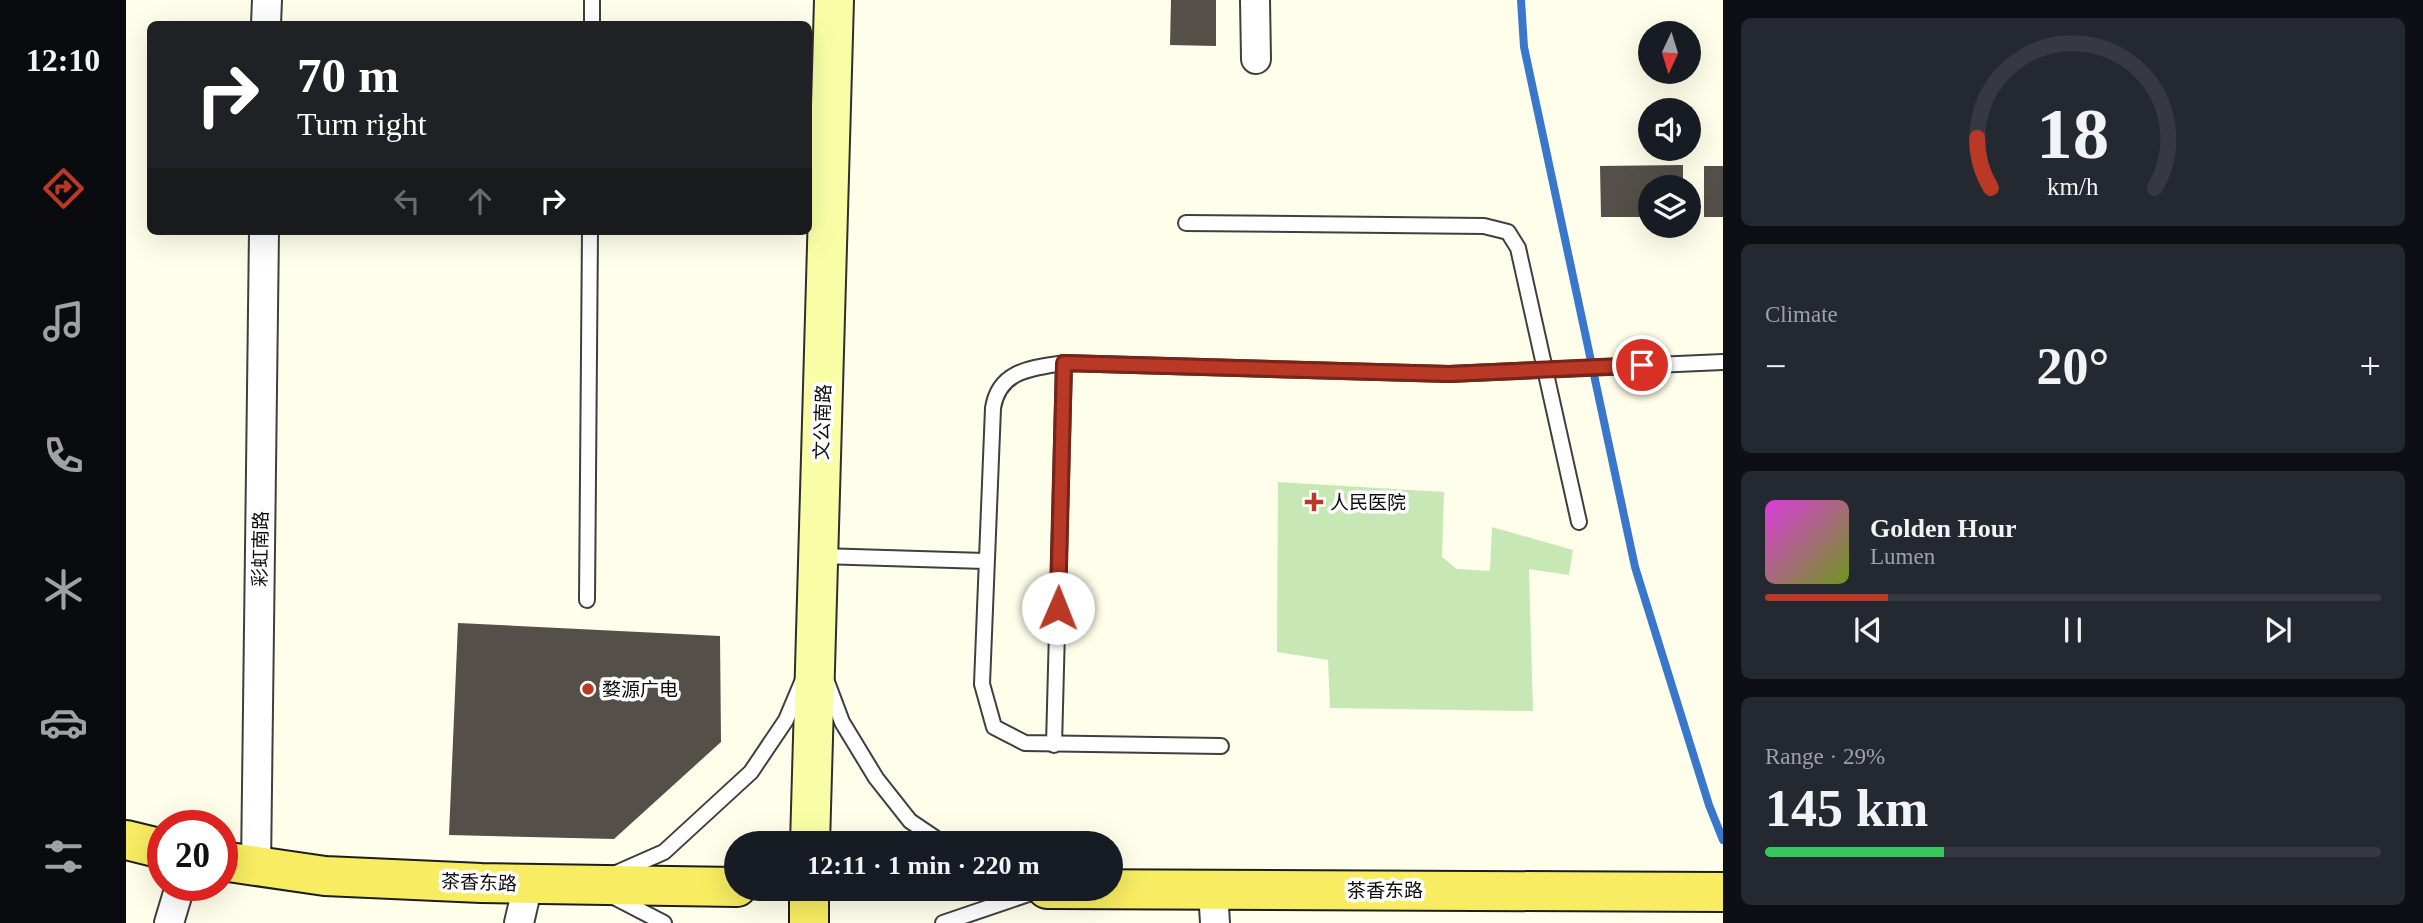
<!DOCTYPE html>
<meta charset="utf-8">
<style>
:root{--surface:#171b24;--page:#242831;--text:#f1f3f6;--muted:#9ea1a6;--line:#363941;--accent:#b93826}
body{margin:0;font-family:"Times New Roman","Noto Sans SC",serif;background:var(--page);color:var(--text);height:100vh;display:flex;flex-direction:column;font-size:26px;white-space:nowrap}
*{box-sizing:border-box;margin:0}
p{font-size:23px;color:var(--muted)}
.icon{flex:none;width:38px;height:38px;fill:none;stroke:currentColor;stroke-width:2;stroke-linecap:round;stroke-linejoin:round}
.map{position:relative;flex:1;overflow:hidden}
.side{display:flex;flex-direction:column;gap:18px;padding:18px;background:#0d0f14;width:700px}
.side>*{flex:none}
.banner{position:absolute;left:21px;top:21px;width:665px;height:214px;border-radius:10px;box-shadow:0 7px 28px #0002;background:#202124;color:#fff;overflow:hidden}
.needle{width:46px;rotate:184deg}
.buttons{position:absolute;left:1512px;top:21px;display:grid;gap:14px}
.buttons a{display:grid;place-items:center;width:63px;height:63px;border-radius:50%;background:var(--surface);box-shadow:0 7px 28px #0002;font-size:35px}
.speed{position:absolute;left:21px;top:810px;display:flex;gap:14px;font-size:35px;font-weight:700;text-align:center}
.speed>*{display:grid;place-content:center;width:91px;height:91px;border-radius:50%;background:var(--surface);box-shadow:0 7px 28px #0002;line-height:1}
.speed .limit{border:10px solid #d22;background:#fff;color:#111}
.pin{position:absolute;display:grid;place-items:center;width:60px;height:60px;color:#fff;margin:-30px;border:4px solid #fff;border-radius:50%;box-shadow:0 2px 7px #0007}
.me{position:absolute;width:77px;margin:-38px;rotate:1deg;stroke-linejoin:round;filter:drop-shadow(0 0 5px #0008)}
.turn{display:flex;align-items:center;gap:24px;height:147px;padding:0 35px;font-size:32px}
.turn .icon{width:91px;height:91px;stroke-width:2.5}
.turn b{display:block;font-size:49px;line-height:60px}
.lanes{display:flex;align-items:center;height:66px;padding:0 35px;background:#0003;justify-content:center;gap:35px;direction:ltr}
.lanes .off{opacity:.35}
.big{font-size:52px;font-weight:800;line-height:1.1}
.side .tile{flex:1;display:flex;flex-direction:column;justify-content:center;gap:10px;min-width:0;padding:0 24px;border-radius:10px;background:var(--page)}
.side .dial{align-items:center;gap:0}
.dial svg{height:182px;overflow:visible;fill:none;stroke:var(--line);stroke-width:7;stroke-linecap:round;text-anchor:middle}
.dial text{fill:var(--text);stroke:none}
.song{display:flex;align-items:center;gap:21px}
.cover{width:84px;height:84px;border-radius:10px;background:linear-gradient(135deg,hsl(300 70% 55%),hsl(80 70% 35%))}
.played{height:7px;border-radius:4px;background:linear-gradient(90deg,var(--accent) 20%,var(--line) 20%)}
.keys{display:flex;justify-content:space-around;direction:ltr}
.heat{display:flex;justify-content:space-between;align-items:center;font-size:38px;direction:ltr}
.charge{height:10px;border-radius:5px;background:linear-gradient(90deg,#34c759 29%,var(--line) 0)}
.trip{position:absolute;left:598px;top:831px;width:399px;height:70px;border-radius:35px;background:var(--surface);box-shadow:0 7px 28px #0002;font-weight:800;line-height:70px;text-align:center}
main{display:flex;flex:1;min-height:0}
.dock{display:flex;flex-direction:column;width:126px;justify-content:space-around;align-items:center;background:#090b0e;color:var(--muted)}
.dock .icon{width:49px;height:49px}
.dock .current{color:var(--accent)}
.dock b{font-size:32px;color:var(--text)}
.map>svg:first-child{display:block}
.green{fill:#c7e8b5}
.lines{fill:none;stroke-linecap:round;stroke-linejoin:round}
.stream{stroke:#3877cb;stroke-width:8}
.building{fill:#544f48}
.service-casing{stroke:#3f3f3f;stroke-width:18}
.minor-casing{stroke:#3f3f3f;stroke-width:32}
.secondary-casing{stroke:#2e2e2e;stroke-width:42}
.primary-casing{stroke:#1d1d1d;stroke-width:42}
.service{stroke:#fff;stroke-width:14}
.minor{stroke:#fff;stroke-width:28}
.secondary{stroke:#f9fea6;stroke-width:38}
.primary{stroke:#f7ec62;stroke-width:38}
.route-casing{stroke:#782419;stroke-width:18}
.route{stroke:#b93826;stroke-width:12}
.poi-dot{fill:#b93826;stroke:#fff;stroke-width:2.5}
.labels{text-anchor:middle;stroke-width:7;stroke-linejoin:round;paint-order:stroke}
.street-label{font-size:19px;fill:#0c0c0c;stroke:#fff}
.poi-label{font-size:19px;fill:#0c0c0c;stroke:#fff;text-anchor:start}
</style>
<main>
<nav class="dock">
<b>12:10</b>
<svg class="icon current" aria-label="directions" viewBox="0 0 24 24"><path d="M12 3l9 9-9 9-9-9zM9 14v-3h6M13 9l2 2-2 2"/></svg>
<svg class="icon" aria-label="music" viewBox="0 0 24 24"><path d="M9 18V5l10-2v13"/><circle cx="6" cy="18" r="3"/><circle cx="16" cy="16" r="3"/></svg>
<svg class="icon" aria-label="phone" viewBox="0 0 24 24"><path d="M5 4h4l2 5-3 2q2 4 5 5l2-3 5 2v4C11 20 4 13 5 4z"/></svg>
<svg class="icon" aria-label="climate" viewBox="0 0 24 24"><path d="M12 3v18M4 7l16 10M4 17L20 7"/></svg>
<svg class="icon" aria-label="car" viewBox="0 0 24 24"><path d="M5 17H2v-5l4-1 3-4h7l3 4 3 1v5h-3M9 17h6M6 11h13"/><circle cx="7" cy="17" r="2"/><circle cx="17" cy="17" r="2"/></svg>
<svg class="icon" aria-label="filters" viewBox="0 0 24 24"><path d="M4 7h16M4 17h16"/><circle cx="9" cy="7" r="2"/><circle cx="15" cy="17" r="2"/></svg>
</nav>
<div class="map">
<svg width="1597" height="923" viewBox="0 0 1597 923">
<rect width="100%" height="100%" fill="#fffeea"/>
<path class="green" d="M1152 482 1318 492 1316 557 1331 569 1364 571 1366 527 1447 550 1443 575 1403 569 1407 711 1204 708 1202 660 1151 652Z"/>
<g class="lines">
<path class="stream" d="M1395 0 1398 47 1509 567 1583 805 1597 840"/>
</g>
<g class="building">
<path d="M1045 0H1090V46L1044 45Z"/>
<path d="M1557 165V187H1524V217H1475L1474 166Z"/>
<rect x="1578" y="166" width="19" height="51"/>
<path d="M332 623 594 636 595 742 488 839 323 835Z"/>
</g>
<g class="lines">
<defs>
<g id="service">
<path d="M466 24V0"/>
<path d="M1060 223 1358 226 1382 232 1392 248 1453 522"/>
<path d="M694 556 859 561"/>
<path d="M461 600 464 231"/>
<path d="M701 682 716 722 750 778 784 821 818 844"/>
<path d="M928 745 938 363"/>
<path d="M1095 746 899 743 868 727 856 684 867 408C873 370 906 368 938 363L1323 374 1597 362"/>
<path d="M488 874 538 852 625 772 660 720 676 682"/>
<path d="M486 896 538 923"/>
<path d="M817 923 917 889"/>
</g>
<g id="minor">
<path d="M1129 0 1130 59"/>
<path d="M140 24 141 0"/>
<path d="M130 867 138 231"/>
<path d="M1087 890 1089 923"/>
<path d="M43 923 54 886"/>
<path d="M393 923 402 884"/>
</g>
<path id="secondary" d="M684 844 708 0"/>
<g id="primary">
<path d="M0 840 37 849"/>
<path d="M96 861 199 876 355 883 611 887"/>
<path d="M921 889 1597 892"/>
<path d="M683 923V889"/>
</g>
</defs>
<use href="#service" class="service-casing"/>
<use href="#minor" class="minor-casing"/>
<use href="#secondary" class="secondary-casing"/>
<use href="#primary" class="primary-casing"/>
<use href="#service" class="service"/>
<use href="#minor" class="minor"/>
<use href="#secondary" class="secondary"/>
<use href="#primary" class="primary"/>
</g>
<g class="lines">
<defs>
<path id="route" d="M932 608 938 363 1323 374 1516 365"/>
</defs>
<use href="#route" class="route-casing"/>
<use href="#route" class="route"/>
</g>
<g class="poi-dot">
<path d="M1184.5 491.5h7v7h7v7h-7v7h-7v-7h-7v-7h7z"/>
<circle cx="462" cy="689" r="7"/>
</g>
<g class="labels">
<g class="street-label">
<text transform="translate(696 422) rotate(-88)" y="7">文公南路</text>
<text transform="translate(134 549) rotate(-89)" y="7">彩虹南路</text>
<text transform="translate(353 882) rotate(2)" y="7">茶香东路</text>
<text x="1259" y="897">茶香东路</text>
</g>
<g class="poi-label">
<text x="1204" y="509">人民医院</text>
<text x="476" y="696">婺源广电</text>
</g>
</g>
</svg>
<div class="buttons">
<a><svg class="needle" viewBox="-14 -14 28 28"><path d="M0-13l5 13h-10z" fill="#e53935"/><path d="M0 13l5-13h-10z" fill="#9ea1a6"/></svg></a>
<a><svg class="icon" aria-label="sound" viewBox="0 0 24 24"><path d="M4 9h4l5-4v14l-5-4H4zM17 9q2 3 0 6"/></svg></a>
<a><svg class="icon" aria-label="layers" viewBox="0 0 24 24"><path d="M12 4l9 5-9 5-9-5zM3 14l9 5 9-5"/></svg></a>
</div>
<div class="speed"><div class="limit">20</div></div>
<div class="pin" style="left:1516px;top:365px;background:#d93025"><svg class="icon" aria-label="arrive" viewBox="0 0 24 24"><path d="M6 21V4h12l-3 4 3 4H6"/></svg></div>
<svg class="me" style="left:932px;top:608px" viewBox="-20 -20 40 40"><circle r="19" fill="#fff"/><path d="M0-13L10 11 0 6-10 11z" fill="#b93826"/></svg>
<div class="trip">12:11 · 1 min · 220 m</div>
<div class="banner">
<div class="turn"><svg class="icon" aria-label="right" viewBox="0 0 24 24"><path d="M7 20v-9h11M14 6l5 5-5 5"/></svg><div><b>70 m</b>Turn right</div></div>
<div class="lanes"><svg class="icon off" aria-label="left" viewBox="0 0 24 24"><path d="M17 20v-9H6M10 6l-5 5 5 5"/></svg><svg class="icon off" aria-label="ahead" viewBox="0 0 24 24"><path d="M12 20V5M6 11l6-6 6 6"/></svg><svg class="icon" aria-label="right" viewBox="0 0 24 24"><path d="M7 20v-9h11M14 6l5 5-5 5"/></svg></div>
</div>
</div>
<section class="side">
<div class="tile dial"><svg viewBox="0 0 100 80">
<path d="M14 69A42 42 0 1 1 86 69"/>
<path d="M14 69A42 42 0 0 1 8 47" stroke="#b93826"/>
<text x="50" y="56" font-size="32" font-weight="700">18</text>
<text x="50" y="72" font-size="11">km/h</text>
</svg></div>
<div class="tile"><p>Climate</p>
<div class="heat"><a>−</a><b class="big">20°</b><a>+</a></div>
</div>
<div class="tile">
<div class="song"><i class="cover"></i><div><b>Golden Hour</b><p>Lumen</p></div></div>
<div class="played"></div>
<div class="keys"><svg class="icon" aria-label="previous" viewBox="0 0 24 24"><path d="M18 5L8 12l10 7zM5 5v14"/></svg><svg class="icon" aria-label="pause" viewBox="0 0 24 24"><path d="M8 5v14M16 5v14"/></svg><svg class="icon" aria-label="next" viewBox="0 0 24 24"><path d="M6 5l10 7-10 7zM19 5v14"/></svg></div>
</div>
<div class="tile"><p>Range · 29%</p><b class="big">145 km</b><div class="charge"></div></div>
</section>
</main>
